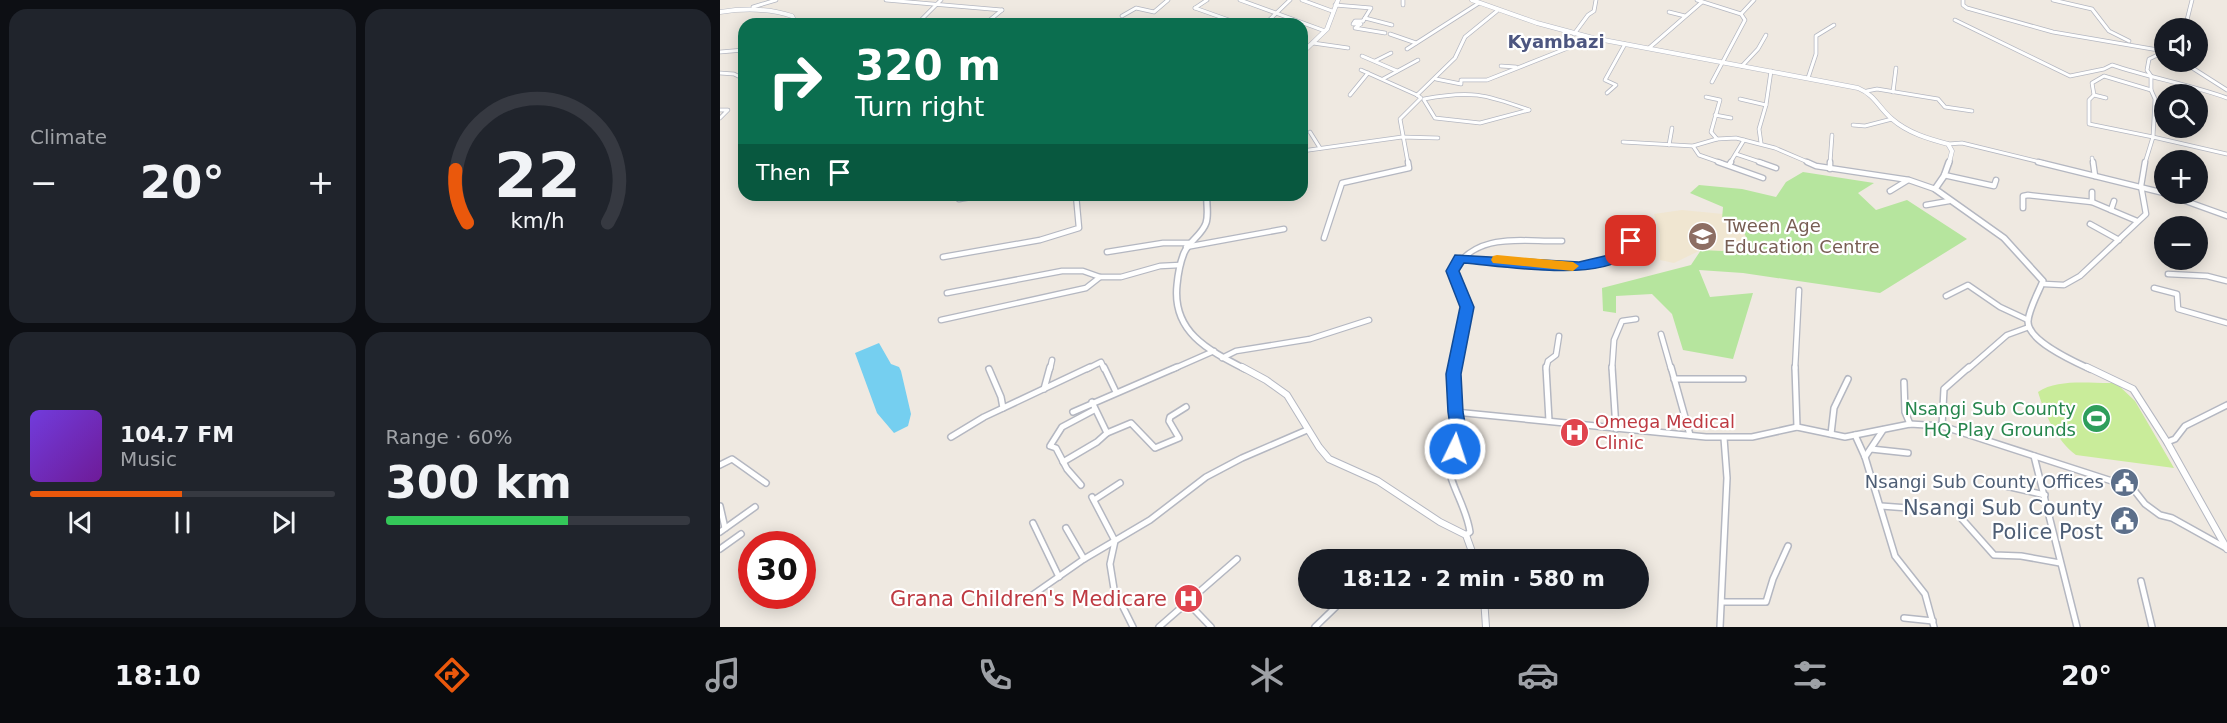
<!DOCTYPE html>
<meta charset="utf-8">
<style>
:root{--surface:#171b24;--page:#20242c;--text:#f1f3f6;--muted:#9ea1a6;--line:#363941;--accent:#ea580c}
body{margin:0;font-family:"DejaVu Sans",sans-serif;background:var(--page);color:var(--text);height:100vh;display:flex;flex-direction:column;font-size:22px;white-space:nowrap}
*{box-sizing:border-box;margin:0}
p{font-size:20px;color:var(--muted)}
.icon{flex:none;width:33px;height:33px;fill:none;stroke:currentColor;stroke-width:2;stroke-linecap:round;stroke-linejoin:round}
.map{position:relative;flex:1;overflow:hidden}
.sheet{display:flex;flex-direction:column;gap:9px;padding:9px;background:#0d0f14;width:720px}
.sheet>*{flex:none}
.guide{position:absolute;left:18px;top:18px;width:570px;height:183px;border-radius:18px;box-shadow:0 3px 15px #0003;background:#0b6e4f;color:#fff;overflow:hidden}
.tools{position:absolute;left:1434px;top:18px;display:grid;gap:12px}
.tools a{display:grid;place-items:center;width:54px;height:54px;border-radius:50%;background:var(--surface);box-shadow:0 3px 15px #0003;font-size:30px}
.speed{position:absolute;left:18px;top:531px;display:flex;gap:12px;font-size:30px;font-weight:700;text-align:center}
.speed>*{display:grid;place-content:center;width:78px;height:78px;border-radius:50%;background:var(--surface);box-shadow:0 3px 15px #0003;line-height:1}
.speed .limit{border:9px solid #d22;background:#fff;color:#111}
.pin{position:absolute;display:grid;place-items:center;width:51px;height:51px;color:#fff;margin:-26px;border-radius:12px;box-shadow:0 3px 9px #0006}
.me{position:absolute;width:66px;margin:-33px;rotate:4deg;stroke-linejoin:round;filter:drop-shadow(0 0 4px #0008)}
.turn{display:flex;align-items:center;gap:21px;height:126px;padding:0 18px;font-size:27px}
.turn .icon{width:78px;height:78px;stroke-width:2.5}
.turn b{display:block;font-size:42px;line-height:51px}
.then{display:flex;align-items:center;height:57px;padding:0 18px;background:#0003;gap:12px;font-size:22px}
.big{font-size:45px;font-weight:700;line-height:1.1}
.sheet .card{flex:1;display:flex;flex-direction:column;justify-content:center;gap:9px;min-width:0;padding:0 21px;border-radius:18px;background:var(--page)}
.sheet .dial{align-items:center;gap:0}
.dial svg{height:156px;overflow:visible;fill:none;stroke:var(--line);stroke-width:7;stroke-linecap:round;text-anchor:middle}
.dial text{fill:var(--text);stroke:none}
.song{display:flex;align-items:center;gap:18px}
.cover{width:72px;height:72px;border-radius:9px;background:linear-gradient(135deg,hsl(260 70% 55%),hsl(280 70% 35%))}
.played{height:6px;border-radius:3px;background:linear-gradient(90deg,var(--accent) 50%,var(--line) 50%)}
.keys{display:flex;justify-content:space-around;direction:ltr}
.heat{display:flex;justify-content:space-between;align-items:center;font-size:33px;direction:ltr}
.charge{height:9px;border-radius:4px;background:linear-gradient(90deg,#34c759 60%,var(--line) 0)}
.sheet .tiles{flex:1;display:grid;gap:9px;grid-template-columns:repeat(2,1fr)}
.trip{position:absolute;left:578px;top:549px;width:351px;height:60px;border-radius:30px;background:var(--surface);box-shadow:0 3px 15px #0003;font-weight:700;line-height:60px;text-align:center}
.tab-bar{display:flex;height:96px;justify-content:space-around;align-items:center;background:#090b0e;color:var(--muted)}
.tab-bar .icon{width:42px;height:42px}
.tab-bar .selected{color:var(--accent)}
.tab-bar b{font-size:27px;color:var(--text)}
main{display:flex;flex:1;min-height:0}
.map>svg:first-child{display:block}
.education{fill:#f0e6d1}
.green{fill:#b6e59e}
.pitch{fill:#c9ec9a}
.water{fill:#75cff0}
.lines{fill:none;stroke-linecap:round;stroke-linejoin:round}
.minor-far2-casing{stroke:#b4b7c1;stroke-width:4.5}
.minor-far1-casing{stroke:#b4b7c1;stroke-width:7}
.minor-casing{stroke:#b4b7c1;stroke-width:8}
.tertiary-far2-casing{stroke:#b4b7c1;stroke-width:5}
.tertiary-far1-casing{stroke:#b4b7c1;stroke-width:8}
.tertiary-casing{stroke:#b4b7c1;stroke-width:8}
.minor-far2{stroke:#fff;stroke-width:3}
.minor-far1{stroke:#fff;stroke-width:4.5}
.minor{stroke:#fff;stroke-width:5}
.tertiary-far2{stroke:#fff;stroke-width:4}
.tertiary-far1{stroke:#fff;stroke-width:5}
.tertiary{stroke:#fff;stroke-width:6}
.route{fill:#1a73e8;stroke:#114b97;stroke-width:1.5}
.slow{fill:#f59e0b}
.labels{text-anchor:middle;stroke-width:4.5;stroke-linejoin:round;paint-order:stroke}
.far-quarter-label{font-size:18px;font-weight:bold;fill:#4d5680;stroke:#fff}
.education-label{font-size:18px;fill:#785e54;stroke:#fff;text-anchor:start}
.leisure-label{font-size:18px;fill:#27864d;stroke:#fff;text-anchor:end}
.health-label{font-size:18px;fill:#be3a42;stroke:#fff;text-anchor:start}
.service-label{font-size:18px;fill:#4e5e75;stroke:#fff;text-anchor:end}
.near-service-label{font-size:21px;fill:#4e5e75;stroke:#fff;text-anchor:end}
.near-health-label{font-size:21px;fill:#be3a42;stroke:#fff;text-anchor:end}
</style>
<main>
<section class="sheet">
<div class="tiles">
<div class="card"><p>Climate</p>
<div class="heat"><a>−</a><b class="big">20°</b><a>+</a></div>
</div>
<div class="card dial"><svg viewBox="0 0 100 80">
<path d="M14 69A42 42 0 1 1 86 69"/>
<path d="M14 69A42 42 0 0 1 8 42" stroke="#ea580c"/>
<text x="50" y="56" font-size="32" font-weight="700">22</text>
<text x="50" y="72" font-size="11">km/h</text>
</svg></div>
<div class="card">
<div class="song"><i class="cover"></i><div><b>104.7 FM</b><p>Music</p></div></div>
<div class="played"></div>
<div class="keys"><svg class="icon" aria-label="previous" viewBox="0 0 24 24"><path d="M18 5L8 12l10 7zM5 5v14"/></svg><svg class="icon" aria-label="pause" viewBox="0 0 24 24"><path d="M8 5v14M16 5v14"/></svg><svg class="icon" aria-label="next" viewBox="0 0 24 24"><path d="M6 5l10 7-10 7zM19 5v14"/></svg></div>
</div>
<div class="card"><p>Range · 60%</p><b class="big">300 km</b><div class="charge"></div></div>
</div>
</section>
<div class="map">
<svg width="1507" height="627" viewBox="0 0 1507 627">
<rect width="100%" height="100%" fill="#efe9e1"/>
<path class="education" d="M962 210 1003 214 1014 225 1022 228 1027 238 1026 246 1002 251 981 250 954 263 940 260V235L934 214Z"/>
<path class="green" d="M1083 172 1154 183 1138 193 1156 210 1187 200 1247 239 1160 293 1023 273 979 270 990 297 1033 293 1013 359 963 350 952 314 932 294 896 296V313L883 311 882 288 971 265 981 250 1002 251 1026 246C1029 228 1015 226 1002 219L1003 207 970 193 979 185 1022 189 1056 197 1066 182Z"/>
<path class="pitch" d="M1396 383 1415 401 1454 468 1356 455C1337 441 1325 415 1318 392 1339 378 1372 384 1396 383Z"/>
<path class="water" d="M159 343 171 364 179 367 181 371 191 414 188 426 174 433 157 413 135 353Z"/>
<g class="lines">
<defs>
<g id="minor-far2">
<path d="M166 0 282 10"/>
<path d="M520 0 605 31"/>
<path d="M582 0 612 11"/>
<path d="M683 0V5"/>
<path d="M977 0 1021 14 1025 20 992 82"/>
<path d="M1243 0V5L1247 8 1333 32 1444 51"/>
<path d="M1333 0 1372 9 1389 31 1409 41"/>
<path d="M615 5 651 8 643 21"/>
<path d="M33 7 56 0"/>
<path d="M475 8 520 24"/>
<path d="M475 8 487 0"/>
<path d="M949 12 965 16"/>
<path d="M1021 14 1034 0"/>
<path d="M402 16 416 8 434 12 448 0"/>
<path d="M645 18 672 25"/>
<path d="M1235 20 1350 76 1384 69 1392 65C1430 78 1469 84 1507 98"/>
<path d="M643 21H635L633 24H641L635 28 665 33"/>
<path d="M217 24 202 19 221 0"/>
<path d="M265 24 282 10"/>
<path d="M545 24 570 0"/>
<path d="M1465 28 1472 0"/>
<path d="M670 34 696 43"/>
<path d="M854 34 868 15 874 11 876 0"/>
<path d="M593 43 628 48"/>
<path d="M929 48 982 2"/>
<path d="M687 49 759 3"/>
<path d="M0 52 24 50"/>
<path d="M642 56 677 71"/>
<path d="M655 61 671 53"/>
<path d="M1463 62 1507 90"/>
<path d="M781 66 796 67"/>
<path d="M1022 66 1038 49 1046 35"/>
<path d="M641 70 697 95"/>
<path d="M0 73 14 74 24 79"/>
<path d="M1088 78 1096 54V36L1114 25"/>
<path d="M663 79 698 60"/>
<path d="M716 79 741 84V80H767L873 38"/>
<path d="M1147 91 1157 89 1218 99 1225 107 1252 111"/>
<path d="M1173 92 1176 68"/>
<path d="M887 93 896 85 885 80 905 44"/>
<path d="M630 95 648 73"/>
<path d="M697 95 735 58 745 37 777 11"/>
<path d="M1374 95 1369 100V124L1433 137 1435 99 1431 90V76L1427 70 1429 59 1444 52"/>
<path d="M986 97 1000 100 991 132 997 139"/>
<path d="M1386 98 1374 95 1372 83 1384 76 1431 90"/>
<path d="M704 99C750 90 765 94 809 110"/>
<path d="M1020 99 1046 105"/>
<path d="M704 100 715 118 760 123 809 110"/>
<path d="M0 110H8L0 118"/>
<path d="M995 115 1011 118"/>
<path d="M1133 125 1145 126 1172 119"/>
<path d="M590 132 600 148"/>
<path d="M903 142 973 146 997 139 1016 138 1055 148 1090 163"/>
<path d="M1041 143 1039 129 1046 105 1051 71"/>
<path d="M1228 144 1242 143 1324 163"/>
<path d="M949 145 952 128"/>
<path d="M973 146 979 155 1002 163"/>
<path d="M582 151 682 137 718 138"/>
<path d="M1016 154 1043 163"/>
<path d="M1372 158 1373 163"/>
<path d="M688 163 680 119 701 98 697 95"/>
<path d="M1010 163 1024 140"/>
<path d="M1110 163 1112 135"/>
<path d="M1425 163 1433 137 1507 154"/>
</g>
<g id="minor-far1">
<path d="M998 162 1043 178"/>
<path d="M1039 162 1056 168"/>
<path d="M1087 162 1096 166 1189 180 1215 189"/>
<path d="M1318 162 1444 193"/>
<path d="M1373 162 1375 176"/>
<path d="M1009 165 1011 162"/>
<path d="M1110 169V162"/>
<path d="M1224 175 1274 186 1276 180"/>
<path d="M1170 191 1188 180"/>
<path d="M1372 192V202"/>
<path d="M1446 194 1507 216"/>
<path d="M239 199 262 195"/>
<path d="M1206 205 1229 201"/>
<path d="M1303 208V196L1308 195 1372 202 1417 221"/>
<path d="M1391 210 1394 201"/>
<path d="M1370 224 1399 240"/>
<path d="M604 238 622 183 689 168 688 162"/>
<path d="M466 247 564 229"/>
<path d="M387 252 443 243H470"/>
<path d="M223 257 320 240 359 228 356 195"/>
<path d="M740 258C778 261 866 276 897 257 906 252 910 244 914 235"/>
<path d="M1448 274 1487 276 1507 281"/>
<path d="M1324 284 1344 285 1360 276 1426 214 1421 186 1425 162"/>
<path d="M1434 288 1457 294 1458 309 1507 323"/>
<path d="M227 293 342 271H363L380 277"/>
<path d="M1226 296 1248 285 1280 307 1308 320"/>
<path d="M221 320 366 288 380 277H401L440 266 460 265"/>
<path d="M941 334 951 369"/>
<path d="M502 358 516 351 590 339 649 320"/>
<path d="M330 369 332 360"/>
<path d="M367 369 381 362 384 369"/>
<path d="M453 369 494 351"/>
<path d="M735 369 747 307 733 271C757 231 802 242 842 241"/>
<path d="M826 369 828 361 836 355 839 336"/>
<path d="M892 369 894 340 902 321 916 319"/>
<path d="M1075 369 1079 290"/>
<path d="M1248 369 1287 335 1309 327"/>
</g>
<g id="minor">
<path d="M384 367 396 392"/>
<path d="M735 367V412L740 440 727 459C730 487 746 505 750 532L746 535"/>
<path d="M826 367 829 421"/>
<path d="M892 367 896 429"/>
<path d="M951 367 970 435"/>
<path d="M1075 367 1077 427"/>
<path d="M269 369 281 397 283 408"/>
<path d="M954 379H1023"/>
<path d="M1184 382 1185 412 1190 424"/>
<path d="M324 389 330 367"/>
<path d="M372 402 387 433 411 423 435 448 459 438 449 421 450 417 466 407"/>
<path d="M353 412 457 367"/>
<path d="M735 412 986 437H1032L1077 427 1125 437 1190 424 1222 426 1224 389 1249 367"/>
<path d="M1222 426 1398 483 1414 490 1425 504 1440 515 1452 518 1506 548"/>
<path d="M1111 434 1114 408 1128 379"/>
<path d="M1135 435 1145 457 1175 556 1205 594 1214 627"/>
<path d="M231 437 264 417 370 367"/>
<path d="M1447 442 1455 439 1465 426 1507 405"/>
<path d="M1151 449 1188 453"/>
<path d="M1314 456 1357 627"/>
<path d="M1145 457 1163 430"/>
<path d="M343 462 377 442 387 433"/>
<path d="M0 465 12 459 46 483"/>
<path d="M1277 484 1325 495"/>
<path d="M361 485 347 469 336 448 330 446 342 427 374 410"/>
<path d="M372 497 395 541 390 564 394 589 413 627"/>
<path d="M374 500 400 483"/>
<path d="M0 506 5 528"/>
<path d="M1161 506 1202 509"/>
<path d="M1242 519 1274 555 1301 556 1340 563"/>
<path d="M313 523 339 577"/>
<path d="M346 528 364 559"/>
<path d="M0 532 35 507"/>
<path d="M0 549 21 534"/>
<path d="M1421 581 1432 627"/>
<path d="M311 596 364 559 430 520 486 477 522 458 587 430"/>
<path d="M1002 602H1046L1053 579 1068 546"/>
<path d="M468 603 491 627"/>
<path d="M1184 618 1213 621"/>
<path d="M439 627 517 559"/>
<path d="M595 627 623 600"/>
<path d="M1000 627 1007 478 1004 438"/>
</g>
<g id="tertiary-far2">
<path d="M752 0 817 23 873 38 1138 88C1155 95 1159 108 1172 119 1188 133 1209 139 1228 144L1232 151 1229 163"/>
<path d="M0 12C25 8 48 8 72 16L76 24"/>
<path d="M582 53 607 29 618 0"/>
</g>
<g id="tertiary-far1">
<path d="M1229 162 1224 176 1215 189 1284 238 1323 281C1318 293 1309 309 1308 321 1307 341 1355 362 1370 369"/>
<path d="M487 195C486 204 489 214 486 223 482 235 469 241 464 253 460 263 458 274 457 285 452 332 488 350 525 369"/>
</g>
<g id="tertiary">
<path d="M522 367 546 380 567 395 599 447 609 459 658 481 720 522 746 535 755 560"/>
<path d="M1367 367 1413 389 1447 442 1507 549"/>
<path d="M764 598 766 627"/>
</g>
</defs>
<use href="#minor-far2" class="minor-far2-casing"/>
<use href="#minor-far1" class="minor-far1-casing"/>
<use href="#minor" class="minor-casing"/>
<use href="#tertiary-far2" class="tertiary-far2-casing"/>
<use href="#tertiary-far1" class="tertiary-far1-casing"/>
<use href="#tertiary" class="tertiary-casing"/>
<use href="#minor-far2" class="minor-far2"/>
<use href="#minor-far1" class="minor-far1"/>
<use href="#minor" class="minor"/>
<use href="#tertiary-far2" class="tertiary-far2"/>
<use href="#tertiary-far1" class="tertiary-far1"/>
<use href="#tertiary" class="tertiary"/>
</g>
<path class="route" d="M911 237 917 241C914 246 912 253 907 256 877 282 782 266 744 263L739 271 754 307 741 374 743 412 748 440 740 454 735 455 729 454 727 449 732 439 728 412 726 374 740 307 726 271 735 255 859 262 893 254 900 249 906 238Z"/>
<path class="slow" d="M777 255 853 262 859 266 853 271 773 263 771 260 773 256Z"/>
<defs>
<symbol id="school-disc" viewBox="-11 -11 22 22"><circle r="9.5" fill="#8d6e63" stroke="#fff"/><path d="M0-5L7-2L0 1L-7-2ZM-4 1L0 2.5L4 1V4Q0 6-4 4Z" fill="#fff"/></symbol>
<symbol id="stadium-disc" viewBox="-11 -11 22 22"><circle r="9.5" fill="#2e9e5b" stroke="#fff"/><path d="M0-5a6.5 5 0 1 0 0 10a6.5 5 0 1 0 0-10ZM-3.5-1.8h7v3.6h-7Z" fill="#fff"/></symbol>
<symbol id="hospital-disc" viewBox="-11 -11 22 22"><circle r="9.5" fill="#e0444e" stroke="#fff"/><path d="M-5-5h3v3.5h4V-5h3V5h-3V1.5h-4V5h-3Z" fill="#fff"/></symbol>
<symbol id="civic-disc" viewBox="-11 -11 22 22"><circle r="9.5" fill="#5c6f8a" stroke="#fff"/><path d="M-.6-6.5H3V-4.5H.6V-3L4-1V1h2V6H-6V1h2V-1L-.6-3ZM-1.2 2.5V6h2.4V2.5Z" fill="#fff"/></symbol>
</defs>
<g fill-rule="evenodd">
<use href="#school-disc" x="966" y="220" width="33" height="33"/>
<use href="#stadium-disc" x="1360" y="402" width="33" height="33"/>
<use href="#hospital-disc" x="838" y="416" width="33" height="33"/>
<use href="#civic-disc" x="1388" y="466" width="33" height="33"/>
<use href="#civic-disc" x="1388" y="504" width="33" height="33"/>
<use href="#hospital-disc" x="452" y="582" width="33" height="33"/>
</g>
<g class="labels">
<g class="far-quarter-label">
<text x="836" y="48">Kyambazi</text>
</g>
<g class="education-label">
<text x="1004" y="232">Tween Age<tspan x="1004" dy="21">Education Centre</tspan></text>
</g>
<g class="leisure-label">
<text x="1356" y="415">Nsangi Sub County<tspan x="1356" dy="21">HQ Play Grounds</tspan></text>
</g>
<g class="health-label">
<text x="875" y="428">Omega Medical<tspan x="875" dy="21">Clinic</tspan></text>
</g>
<g class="service-label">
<text x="1384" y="488">Nsangi Sub County Offices</text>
</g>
<g class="near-service-label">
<text x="1383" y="515">Nsangi Sub County<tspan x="1383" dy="24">Police Post</tspan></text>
</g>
<g class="near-health-label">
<text x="447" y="606">Grana Children's Medicare</text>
</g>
</g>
</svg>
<div class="tools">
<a><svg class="icon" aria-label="sound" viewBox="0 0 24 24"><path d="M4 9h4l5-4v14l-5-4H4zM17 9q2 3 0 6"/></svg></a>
<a><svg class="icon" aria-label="search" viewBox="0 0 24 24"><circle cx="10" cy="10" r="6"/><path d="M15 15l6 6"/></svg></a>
<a>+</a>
<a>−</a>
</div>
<div class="speed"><div class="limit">30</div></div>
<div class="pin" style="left:911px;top:241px;background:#d93025"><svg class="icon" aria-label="arrive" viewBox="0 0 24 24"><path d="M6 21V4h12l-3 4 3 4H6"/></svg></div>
<svg class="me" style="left:735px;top:449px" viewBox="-20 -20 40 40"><circle r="17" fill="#1a73e8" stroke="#fff" stroke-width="3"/><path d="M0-11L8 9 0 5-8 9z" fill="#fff"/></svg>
<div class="trip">18:12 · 2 min · 580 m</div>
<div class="guide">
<div class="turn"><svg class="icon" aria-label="right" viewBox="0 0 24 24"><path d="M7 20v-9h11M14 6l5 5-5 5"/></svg><div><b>320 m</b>Turn right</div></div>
<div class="then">Then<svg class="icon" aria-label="arrive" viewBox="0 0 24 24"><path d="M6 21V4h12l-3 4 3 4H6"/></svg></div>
</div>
</div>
</main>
<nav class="tab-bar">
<b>18:10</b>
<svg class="icon selected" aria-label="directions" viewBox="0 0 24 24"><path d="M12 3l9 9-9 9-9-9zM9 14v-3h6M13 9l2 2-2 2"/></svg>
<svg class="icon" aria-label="music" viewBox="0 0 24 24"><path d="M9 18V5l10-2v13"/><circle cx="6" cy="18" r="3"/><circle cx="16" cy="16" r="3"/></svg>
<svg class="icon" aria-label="phone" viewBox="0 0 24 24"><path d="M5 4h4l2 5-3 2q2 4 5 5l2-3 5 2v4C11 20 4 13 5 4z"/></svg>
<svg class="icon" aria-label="climate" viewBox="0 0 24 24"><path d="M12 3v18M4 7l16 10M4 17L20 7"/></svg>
<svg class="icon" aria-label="car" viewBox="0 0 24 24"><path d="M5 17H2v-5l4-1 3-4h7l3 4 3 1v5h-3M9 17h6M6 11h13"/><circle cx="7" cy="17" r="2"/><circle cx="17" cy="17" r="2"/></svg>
<svg class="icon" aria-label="filters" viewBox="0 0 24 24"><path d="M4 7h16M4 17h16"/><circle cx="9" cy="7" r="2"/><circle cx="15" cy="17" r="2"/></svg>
<b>20°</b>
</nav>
